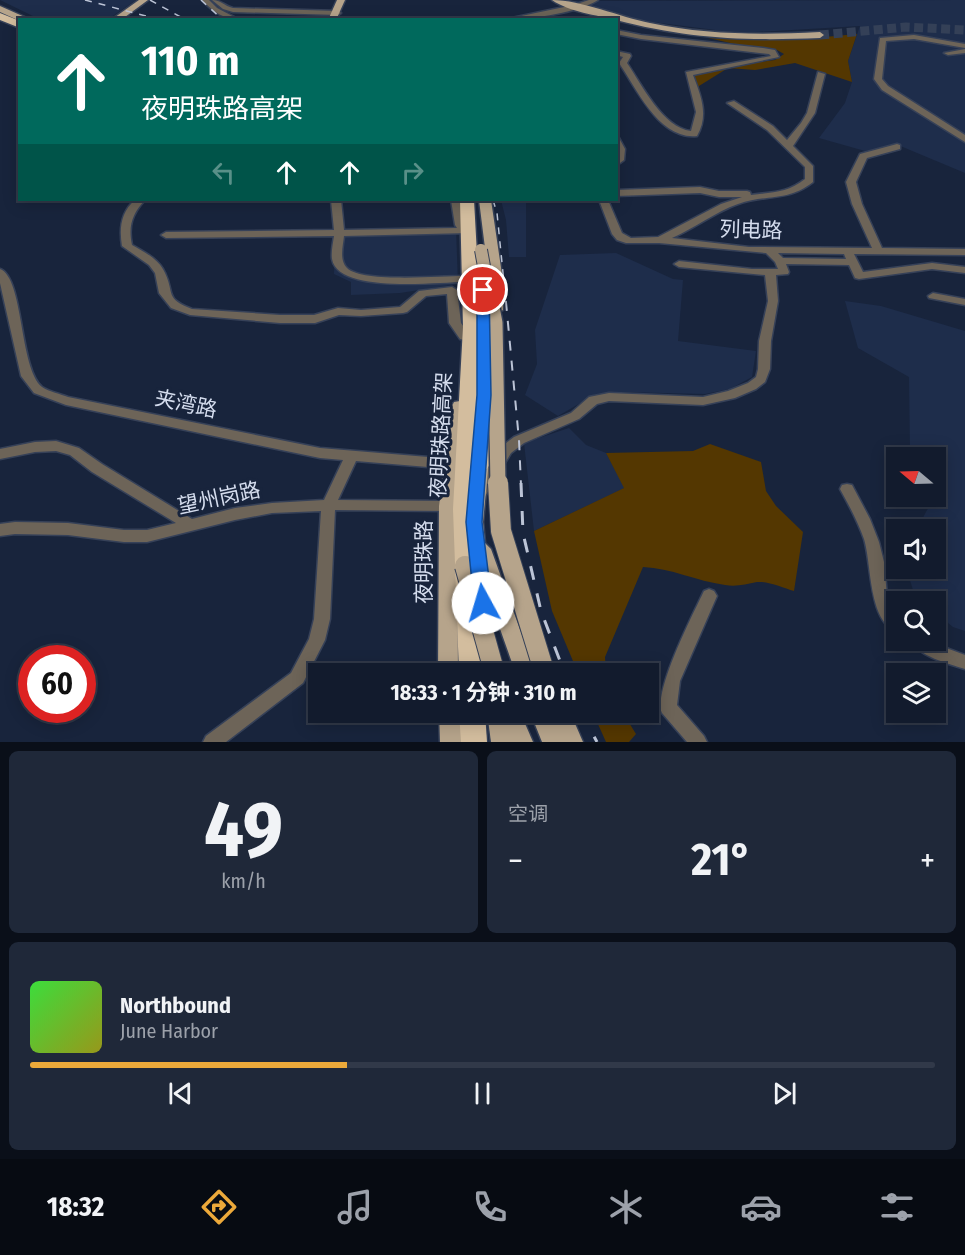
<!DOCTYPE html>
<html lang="zh">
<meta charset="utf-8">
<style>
:root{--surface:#121b2d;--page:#1f2839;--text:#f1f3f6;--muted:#9ca1aa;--line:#313949;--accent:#eca93a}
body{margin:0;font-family:"Fira Sans Condensed","Noto Sans SC",sans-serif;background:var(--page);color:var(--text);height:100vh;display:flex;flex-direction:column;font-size:22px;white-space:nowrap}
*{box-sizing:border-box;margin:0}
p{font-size:20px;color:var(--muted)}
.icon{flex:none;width:33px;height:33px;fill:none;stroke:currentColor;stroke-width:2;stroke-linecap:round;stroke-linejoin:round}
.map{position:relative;height:742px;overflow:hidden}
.details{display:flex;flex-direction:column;gap:9px;padding:9px;background:#0a0f19;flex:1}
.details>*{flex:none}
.hud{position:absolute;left:18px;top:18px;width:600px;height:183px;border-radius:0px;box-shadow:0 3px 15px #0003,0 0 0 2px var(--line);background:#00695c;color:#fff;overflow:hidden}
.needle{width:39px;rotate:289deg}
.fabs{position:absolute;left:886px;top:447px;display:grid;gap:12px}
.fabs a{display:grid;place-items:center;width:60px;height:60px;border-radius:0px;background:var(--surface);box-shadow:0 3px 15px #0003,0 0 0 2px var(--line);font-size:30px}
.speed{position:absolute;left:18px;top:645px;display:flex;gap:12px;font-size:30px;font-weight:700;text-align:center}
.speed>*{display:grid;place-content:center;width:78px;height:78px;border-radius:50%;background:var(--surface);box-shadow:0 3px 15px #0003,0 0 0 2px var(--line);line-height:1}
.speed .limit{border:9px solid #d22;background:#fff;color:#111}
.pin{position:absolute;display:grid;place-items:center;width:51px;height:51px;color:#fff;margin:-26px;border:3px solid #fff;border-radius:50%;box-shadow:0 2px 6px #0007}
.me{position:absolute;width:66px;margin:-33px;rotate:354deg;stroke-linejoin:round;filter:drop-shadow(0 0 4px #0008)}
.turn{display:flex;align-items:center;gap:21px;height:126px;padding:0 24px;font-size:27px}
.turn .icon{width:78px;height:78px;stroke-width:2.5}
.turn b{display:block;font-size:42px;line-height:51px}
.lanes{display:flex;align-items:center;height:57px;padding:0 24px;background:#0003;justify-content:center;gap:30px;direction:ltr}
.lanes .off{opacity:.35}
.big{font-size:45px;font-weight:700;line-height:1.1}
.details .card{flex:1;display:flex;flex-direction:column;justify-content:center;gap:9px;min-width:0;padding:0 21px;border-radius:9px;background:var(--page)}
.details .dial{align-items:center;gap:0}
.dial b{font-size:78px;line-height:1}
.song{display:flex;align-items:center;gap:18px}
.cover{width:72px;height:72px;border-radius:9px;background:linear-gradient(135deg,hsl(120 70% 55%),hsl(60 70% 35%))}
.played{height:6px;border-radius:3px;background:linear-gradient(90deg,var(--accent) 35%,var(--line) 35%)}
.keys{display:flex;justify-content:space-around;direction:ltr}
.heat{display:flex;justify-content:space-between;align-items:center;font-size:33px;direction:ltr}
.details .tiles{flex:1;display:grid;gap:9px;grid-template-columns:1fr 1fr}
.card:last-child{grid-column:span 2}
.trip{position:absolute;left:308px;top:663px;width:351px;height:60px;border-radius:0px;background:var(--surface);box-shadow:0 3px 15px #0003,0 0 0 2px var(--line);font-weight:700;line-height:60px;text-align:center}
.tab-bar{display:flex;height:96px;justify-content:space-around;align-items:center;background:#070b12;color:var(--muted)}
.tab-bar .icon{width:42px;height:42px}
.tab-bar .active{color:var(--accent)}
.tab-bar b{font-size:27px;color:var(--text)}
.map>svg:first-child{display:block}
.built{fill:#1e2d4b}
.green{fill:#543701}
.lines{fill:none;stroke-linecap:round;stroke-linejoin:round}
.major-tunnel{stroke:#344057;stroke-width:9;stroke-dasharray:9 4.5;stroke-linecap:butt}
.minor-casing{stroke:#364158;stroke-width:3}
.major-casing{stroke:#364158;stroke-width:3}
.highway-casing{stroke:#364158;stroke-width:3}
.minor{fill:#6d6458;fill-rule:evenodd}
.major{fill:#b6a48b;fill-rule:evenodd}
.highway{fill:#d3bd9e;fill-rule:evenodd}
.rail-far2{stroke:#bcc4d6;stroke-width:1.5;stroke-dasharray:7 7;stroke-linecap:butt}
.rail-far1{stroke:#bcc4d6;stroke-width:2;stroke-dasharray:10 10;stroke-linecap:butt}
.rail{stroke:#bcc4d6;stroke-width:3;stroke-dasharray:14 14;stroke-linecap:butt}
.major-bridge-far2-casing{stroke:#364158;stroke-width:14;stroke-linecap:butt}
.major-bridge-far1-casing{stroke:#364158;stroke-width:18;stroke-linecap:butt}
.major-bridge-casing{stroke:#364158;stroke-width:22;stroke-linecap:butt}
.major-bridge-far2{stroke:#b6a48b;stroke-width:12}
.major-bridge-far1{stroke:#b6a48b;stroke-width:15}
.major-bridge{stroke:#b6a48b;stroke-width:20}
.route{fill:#1a73e8;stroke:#114b97;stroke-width:1.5}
.labels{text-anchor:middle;stroke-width:6;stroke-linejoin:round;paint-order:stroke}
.street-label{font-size:21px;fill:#d4dced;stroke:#18243c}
</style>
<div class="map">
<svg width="965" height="742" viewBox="0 0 965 742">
<rect width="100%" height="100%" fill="#18243c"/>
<g class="built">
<path d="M0 0H136L107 20 39 19Z"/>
<path d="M965 0V173L898 145 865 151 819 138 845 103 852 82 848 61 860 26 739 33 636 20 570 1Z"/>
<path d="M501 200H526V257H509L506 220Z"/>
<path d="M456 228 458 284 400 293 351 295V282L334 274 335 230 383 231Z"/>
<path d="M616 253 673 279 683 280 678 341 756 351 752 377 730 389 705 394 619 392 596 394 558 416 525 395 537 364 535 330 560 255Z"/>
<path d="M845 301 881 306 965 331V631L953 627 936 613V602L923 601 913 590 908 574 909 569 936 568V530L917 529 927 510 946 493 944 479 936 473V458L917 457 910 452 909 377 858 348Z"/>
<path d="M569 428 586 445 606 453 625 488 534 531 524 443Z"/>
</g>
<g class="green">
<path d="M857 34 848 61 852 82 795 63 755 70 728 68 699 86 701 104 695 103 687 77 714 68 775 60 784 54 777 50 735 44 708 38C758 41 807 39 857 34Z"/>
<path d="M710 444 761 462 766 491 776 506 803 532 794 591C783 588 768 581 757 582 746 584 737 587 725 585 696 581 671 568 643 567L605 657 606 673H578L552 611 534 531 624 488 606 453 693 451Z"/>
<path d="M593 713H623L636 734 629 742H606Z"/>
</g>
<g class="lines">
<path class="major-tunnel" d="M820 35 906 27 965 30"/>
<defs>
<g id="minor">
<path d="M202 0H209L217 8 240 20C225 20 212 11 202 0Z"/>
<path d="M212 0C221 0 224 6 233 8L338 11 341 13 338 15 233 12 223 9Z"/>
<path d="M589 0H598C578 13 527 20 502 20L574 5Z"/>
<path d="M557 18 579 20H554Z"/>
<path d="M616 30 641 35 763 48 775 50 779 57 693 75C701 96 709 115 697 136 659 140 637 89 619 63L623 57 616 55V51L630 54 631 56 627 63C642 85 663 128 691 131L696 112 686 72 771 56 769 54 641 39 616 34Z"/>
<path d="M914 35 965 44V48L914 39 886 41 882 79 888 86 965 135V142L882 90 874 79 880 38Z"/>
<path d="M965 49V53L948 55 944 53Z"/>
<path d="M818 72 825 74 815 113 793 146 813 166V182C788 202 766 194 738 204 715 212 695 228 672 238L749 247 872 248 852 204 846 182 860 154 897 144 900 145V149L867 158 856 182 862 204 882 248 965 249V255L854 254 863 272 932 263 965 267V273L932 269 859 279 855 278 849 265 786 264 789 272 788 274 776 275 778 301 771 341 770 369 765 382 756 389 735 398 703 405 609 401 597 404 579 419 524 443 511 453 484 498 479 499 474 498 472 494 501 447 514 437 571 413 589 397 609 393 703 397 728 391 748 383 756 377 758 369 759 341 768 301 765 275 679 267 674 264 679 261 752 269H778L775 262 766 253 659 243H626L617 240 612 234 599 200H608L622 233 631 238 658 237 721 204 742 197H719L700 193 616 196V190L700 187 719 191H747L750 192 751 195C772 192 788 193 805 179V167L767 130 727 103 734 101 773 126 787 140 801 123 807 113ZM778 253 844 254 846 259 783 258Z"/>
<path d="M616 138H619L625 149 624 160 620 163 616 161Z"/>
<path d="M135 200H145C132 214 128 226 132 245 144 252 159 259 165 273 175 294 164 298 192 309L280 315H314L338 308 361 310 400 307 419 291 452 287 457 290 461 323 470 336 464 340 460 339 449 323 447 294 426 296 407 312 403 313 361 316 339 315 315 323H280L190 315 171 308 159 293 155 273 149 265 122 246C119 228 121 212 135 200Z"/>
<path d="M331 200H341L344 230 457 228 455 225 451 200H460L465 225 470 231 469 233 344 236C343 246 339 260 347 268 362 283 440 276 464 276L469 279 464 282C437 282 338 294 332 259 331 252 333 243 334 236L166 238 161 235 166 232 334 230Z"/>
<path d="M0 269C24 278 19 368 42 387 49 392 61 394 68 397L320 448 452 459 457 460 459 464 457 468 452 469 356 461 338 500 448 501 453 502 455 506 453 510 448 511 335 510 330 619 325 640 303 683 226 742H203L206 736 291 673 309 639 314 619 321 511 272 513 235 520 147 542H124L68 535 15 534 0 536V524L15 522 68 523 124 530H147L176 523 92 472 70 455 56 451 35 452 0 459V449L35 442 56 441 79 448 102 464 192 519 235 508 272 503 324 500 343 460 320 458 66 405 34 393 21 376 0 283Z"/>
<path d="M933 293 965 299V305L929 298 928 296Z"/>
<path d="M847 484 852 485 870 519 879 542 884 562 887 596 897 613V632C868 621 872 565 864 539 858 522 849 505 840 489L842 485Z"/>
<path d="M709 589 714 591 717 596 680 681 677 705 704 736 707 742H687L662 713C653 692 693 614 704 591Z"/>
<path d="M910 640H932L941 646 965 655V669C949 664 918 656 910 640Z"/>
</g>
<g id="major">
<path d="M139 0H148L121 20H111Z"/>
<path d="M337 0H345L336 20H328Z"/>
<path d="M552 0C581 0 620 17 650 23 707 35 762 35 820 32L824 35 820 38C745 41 689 39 616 20 597 15 569 12 552 0Z"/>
<path d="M0 6 27 18 28 20 20 21 0 12Z"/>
<path d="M479 200H491L504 288 503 310 496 314 489 310 490 288Z"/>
<path d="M460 401 466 402 468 406 457 506 458 674H438L439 506 452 406 454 402Z"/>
<path d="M482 444 488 446 490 450 483 522 485 543 491 549 536 674H516L493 609 491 614 484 616 477 614 474 608 465 522 474 450 476 446Z"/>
<path d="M439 712H461L462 742H440Z"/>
<path d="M487 712H520L533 742H491Z"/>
<path d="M530 712H570L583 742H542Z"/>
</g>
<g id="highway">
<path d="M0 13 20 21V28L0 20Z"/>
<path d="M460 200H474L480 309H490L492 313 493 395 490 464 487 469 476 470 475 509 483 674H459L453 509 463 327Z"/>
<path d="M459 712H485L487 742H461Z"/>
</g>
</defs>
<use href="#minor" class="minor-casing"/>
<use href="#major" class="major-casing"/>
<use href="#highway" class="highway-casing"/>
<use href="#minor" class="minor"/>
<use href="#major" class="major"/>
<use href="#highway" class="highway"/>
<g class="rail-far2">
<path d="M85 0 161 20"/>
<path d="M150 0 186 20"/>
<path d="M201 0 223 20"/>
<path d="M493 200 497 213 504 283"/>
</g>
<path class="rail-far1" d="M504 281 519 440 521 485"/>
<g class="rail">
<path d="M521 483 523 533 541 611 565 674"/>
<path d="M581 712 597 742"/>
</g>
<defs>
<path id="major-bridge-far2" d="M481 250 487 283"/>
<path id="major-bridge-far1" d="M487 281 495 323 498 485"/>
<g id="major-bridge">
<path d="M498 483 501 531 545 674"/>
<path d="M465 566 495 674"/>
</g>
</defs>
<use href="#major-bridge-far2" class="major-bridge-far2-casing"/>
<use href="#major-bridge-far1" class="major-bridge-far1-casing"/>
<use href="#major-bridge" class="major-bridge-casing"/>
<use href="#major-bridge-far2" class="major-bridge-far2"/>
<use href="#major-bridge-far1" class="major-bridge-far1"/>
<use href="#major-bridge" class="major-bridge"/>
</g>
<path class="route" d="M483 286 489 290 491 395 482 522 492 603 489 608 483 610 477 608 474 603 466 522 477 395V290Z"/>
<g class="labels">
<g class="street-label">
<text transform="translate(751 230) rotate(2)" y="7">列电路</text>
<text transform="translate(186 404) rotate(12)" y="7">夹湾路</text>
<text transform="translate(441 435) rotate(-87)" y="7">夜明珠路高架</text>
<text transform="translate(219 498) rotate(-12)" y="7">望州岗路</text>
<text transform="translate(424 562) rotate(-90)" y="7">夜明珠路</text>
</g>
</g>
</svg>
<div class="fabs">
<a><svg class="needle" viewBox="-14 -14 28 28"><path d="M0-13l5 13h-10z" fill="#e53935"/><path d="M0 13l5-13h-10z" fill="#9ca1aa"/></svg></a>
<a><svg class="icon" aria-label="sound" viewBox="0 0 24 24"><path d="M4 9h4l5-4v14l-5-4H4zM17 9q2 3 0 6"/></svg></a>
<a><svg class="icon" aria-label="search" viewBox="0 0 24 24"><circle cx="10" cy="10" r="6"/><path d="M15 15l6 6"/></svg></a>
<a><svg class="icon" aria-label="layers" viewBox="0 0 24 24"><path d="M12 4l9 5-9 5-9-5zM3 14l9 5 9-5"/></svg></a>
</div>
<div class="speed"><div class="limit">60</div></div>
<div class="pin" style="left:483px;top:290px;background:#d93025"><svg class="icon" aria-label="arrive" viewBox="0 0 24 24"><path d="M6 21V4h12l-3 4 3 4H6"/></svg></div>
<svg class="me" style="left:483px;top:603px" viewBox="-20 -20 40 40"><circle r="19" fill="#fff"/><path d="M0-13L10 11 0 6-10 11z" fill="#1a73e8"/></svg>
<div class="trip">18:33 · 1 分钟 · 310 m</div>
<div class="hud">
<div class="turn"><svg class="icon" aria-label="ahead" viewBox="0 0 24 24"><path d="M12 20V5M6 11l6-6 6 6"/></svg><div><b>110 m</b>夜明珠路高架</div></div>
<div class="lanes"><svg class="icon off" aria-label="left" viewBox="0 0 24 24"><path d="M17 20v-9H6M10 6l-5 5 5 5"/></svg><svg class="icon" aria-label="ahead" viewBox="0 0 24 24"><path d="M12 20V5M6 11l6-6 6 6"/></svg><svg class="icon" aria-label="ahead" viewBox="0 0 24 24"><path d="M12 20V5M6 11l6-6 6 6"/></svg><svg class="icon off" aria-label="right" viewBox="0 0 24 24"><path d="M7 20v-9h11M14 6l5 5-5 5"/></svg></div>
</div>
</div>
<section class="details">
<div class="tiles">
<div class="card dial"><b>49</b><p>km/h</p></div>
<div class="card"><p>空调</p>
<div class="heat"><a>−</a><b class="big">21°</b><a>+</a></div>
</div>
<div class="card">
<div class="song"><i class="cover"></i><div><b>Northbound</b><p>June Harbor</p></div></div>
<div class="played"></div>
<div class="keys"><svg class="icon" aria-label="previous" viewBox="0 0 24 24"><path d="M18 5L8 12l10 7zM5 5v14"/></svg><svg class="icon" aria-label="pause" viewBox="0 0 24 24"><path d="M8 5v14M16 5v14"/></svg><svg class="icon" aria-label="next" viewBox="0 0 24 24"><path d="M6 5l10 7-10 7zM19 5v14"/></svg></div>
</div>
</div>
</section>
<nav class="tab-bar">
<b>18:32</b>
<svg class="icon active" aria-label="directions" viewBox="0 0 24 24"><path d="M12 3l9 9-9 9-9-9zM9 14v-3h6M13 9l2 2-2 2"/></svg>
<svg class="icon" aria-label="music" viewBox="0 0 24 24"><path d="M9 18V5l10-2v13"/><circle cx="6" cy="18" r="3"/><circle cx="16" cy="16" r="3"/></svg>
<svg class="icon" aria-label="phone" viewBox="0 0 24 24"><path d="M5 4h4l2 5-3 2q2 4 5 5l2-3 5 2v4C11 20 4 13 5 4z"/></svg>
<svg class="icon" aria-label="climate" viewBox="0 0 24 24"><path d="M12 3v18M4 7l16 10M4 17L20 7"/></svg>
<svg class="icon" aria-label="car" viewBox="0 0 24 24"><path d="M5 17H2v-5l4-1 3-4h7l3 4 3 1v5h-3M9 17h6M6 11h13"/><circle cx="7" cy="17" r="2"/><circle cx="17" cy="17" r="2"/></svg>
<svg class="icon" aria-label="filters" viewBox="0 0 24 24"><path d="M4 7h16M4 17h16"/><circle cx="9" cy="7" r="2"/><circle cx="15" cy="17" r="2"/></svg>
</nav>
